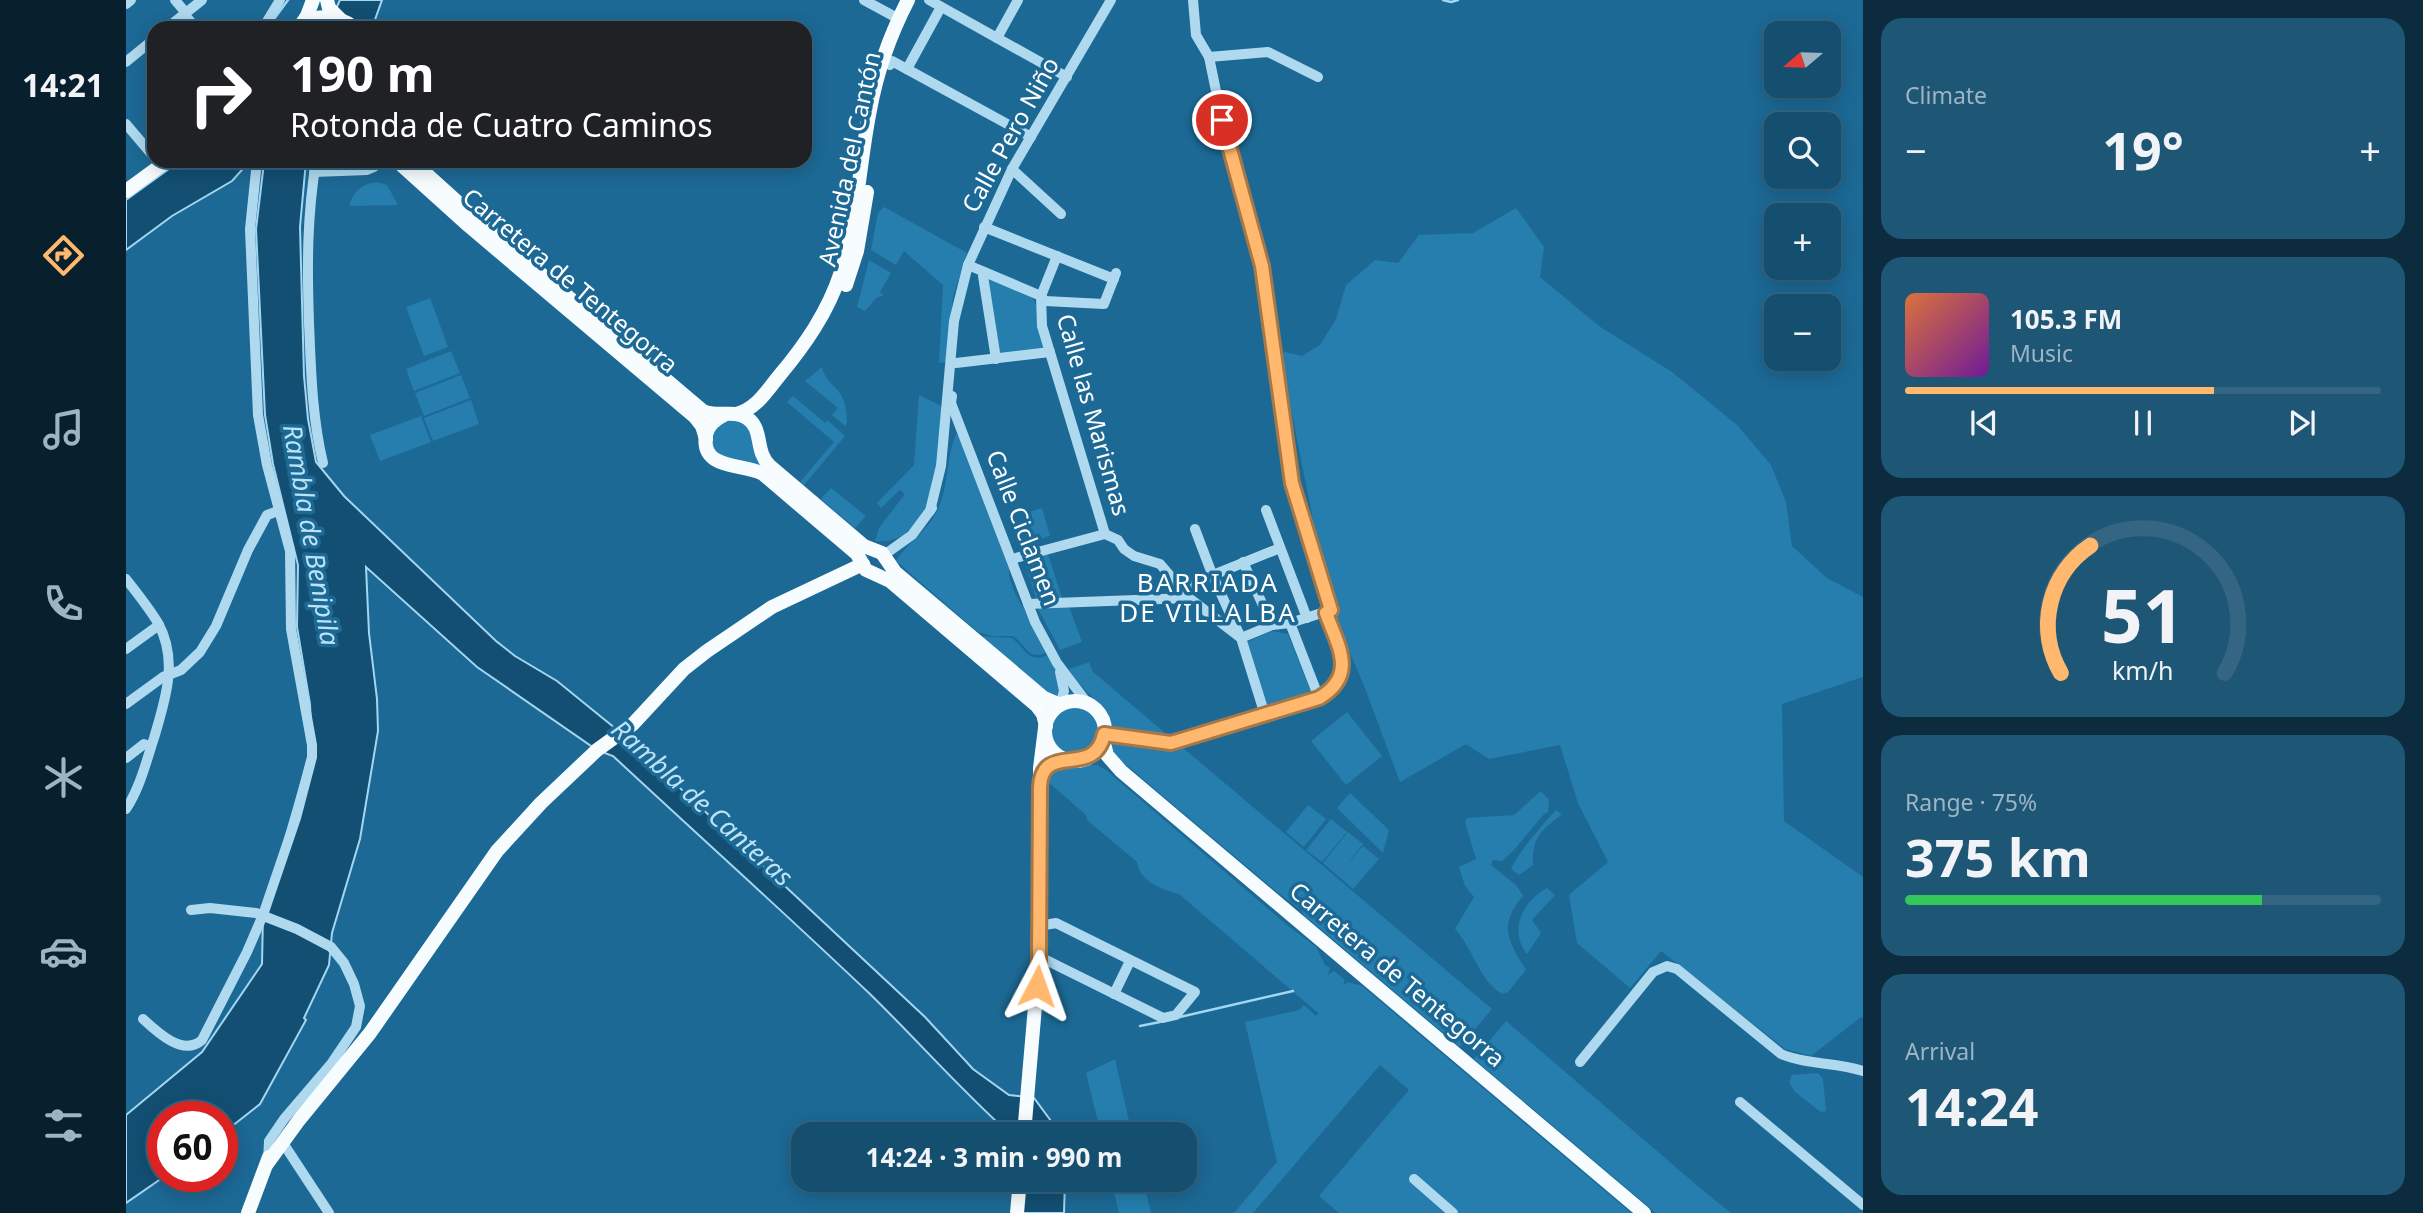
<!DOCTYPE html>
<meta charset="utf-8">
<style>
:root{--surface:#154f70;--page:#1e5675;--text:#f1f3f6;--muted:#9db5c3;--line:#346683;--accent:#ffb86d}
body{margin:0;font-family:"Noto Sans",sans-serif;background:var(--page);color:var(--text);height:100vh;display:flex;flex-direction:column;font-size:26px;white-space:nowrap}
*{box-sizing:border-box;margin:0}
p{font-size:23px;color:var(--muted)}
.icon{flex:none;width:38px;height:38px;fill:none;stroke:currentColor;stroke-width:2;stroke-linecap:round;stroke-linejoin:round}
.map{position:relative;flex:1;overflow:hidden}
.details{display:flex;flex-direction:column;gap:18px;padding:18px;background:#0c2b3e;width:560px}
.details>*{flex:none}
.guide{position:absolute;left:21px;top:21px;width:665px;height:147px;border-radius:21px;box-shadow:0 4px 18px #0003,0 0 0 2px var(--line);background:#202124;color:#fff;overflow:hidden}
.needle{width:46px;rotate:251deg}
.fabs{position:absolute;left:1638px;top:21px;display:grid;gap:14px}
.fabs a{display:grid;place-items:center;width:77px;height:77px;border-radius:14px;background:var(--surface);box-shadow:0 4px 18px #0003,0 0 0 2px var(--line);font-size:35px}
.speed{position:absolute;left:21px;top:1101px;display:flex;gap:14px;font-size:35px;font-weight:700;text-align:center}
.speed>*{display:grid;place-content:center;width:91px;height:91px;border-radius:50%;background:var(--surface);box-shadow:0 4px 18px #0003,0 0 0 2px var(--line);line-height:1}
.speed .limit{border:10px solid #d22;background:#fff;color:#111}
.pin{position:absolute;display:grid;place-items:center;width:60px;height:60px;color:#fff;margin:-30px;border:4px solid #fff;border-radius:50%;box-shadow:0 2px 7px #0007}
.me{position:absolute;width:77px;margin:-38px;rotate:4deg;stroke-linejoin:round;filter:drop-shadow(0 0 5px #0008)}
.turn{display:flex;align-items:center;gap:24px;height:147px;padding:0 28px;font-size:32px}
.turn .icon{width:91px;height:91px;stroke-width:2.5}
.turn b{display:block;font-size:49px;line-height:60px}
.big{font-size:52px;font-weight:700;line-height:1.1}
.details .widget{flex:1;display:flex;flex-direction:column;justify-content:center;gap:10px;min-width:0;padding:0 24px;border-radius:21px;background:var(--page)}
.details .dial{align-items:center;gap:0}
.dial svg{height:182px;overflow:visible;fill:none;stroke:var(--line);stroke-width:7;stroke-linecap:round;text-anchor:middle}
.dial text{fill:var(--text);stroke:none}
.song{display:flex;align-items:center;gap:21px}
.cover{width:84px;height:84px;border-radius:10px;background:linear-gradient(135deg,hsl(20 70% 55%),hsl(280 70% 35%))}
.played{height:7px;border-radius:4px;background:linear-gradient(90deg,var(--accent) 65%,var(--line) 65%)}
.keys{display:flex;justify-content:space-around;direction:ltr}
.heat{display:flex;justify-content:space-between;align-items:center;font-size:38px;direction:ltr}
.charge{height:10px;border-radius:5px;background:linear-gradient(90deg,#34c759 75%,var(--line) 0)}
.trip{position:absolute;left:665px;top:1122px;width:406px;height:70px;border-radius:21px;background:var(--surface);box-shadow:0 4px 18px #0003,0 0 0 2px var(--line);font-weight:700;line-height:70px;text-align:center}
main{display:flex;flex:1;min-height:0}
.tabs{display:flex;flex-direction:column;width:126px;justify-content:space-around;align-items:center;background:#08202d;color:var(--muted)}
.tabs .icon{width:49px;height:49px}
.tabs .on{color:var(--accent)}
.tabs b{font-size:32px;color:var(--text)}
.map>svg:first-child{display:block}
.green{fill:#257eae}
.water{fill:#134f73;stroke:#a2d6f1;stroke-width:2}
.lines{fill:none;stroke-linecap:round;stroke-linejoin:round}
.stream{stroke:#a2d6f1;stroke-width:2.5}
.minor{stroke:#afd9ef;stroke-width:10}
.major{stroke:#f7fcff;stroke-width:14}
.route-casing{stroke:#a67847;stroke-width:18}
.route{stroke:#ffb86d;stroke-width:12}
.labels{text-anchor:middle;stroke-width:7;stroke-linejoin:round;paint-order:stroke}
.street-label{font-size:24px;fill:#fff;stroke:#1c6995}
.water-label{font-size:26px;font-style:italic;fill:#bbe2f6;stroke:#1c6995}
.neighbourhood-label{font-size:26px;letter-spacing:2px;fill:#fff;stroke:#1c6995}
</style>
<main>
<nav class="tabs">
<b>14:21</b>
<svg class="icon on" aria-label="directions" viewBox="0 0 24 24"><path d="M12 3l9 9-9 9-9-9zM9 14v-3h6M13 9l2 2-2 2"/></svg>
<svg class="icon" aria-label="music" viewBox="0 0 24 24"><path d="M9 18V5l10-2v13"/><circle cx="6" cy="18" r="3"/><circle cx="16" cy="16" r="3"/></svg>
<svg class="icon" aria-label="phone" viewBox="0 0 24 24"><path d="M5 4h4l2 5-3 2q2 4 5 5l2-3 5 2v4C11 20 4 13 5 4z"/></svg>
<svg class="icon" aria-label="climate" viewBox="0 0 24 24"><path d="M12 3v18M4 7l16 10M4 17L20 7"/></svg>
<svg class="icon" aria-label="car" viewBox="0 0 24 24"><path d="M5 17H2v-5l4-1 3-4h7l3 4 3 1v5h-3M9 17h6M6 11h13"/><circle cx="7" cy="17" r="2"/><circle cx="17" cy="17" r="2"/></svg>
<svg class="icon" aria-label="filters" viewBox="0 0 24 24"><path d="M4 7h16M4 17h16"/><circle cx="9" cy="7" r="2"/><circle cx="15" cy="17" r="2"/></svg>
</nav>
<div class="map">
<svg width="1737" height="1213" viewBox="0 0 1737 1213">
<rect width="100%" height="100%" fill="#1c6995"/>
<g class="green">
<path d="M251 182 261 185 272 205 223 206C228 191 235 184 251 182Z"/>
<path d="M758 207 841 253 827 297 821 362 813 363 817 285 778 251 770 265 745 250 752 213Z"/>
<path d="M1390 208 1418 247 1414 277 1473 326 1546 372 1611 425 1645 465 1660 502 1666 546 1701 578 1737 597V677L1656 704 1658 821 1737 877V1018L1735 1017 1685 1056 1659 1049 1535 951 1504 988 1451 943 1443 895 1482 862 1452 803 1434 745 1363 759 1340 744 1274 782 1237 683 1205 610 1154 354 1159 352 1176 356 1194 345 1210 319 1220 285 1249 260 1272 263 1293 235 1347 233Z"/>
<path d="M743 260 765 273 754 292 758 295 750 298 739 311 731 307Z"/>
<path d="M857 276 906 297 912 309 920 353 870 359Z"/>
<path d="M304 298 322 347 298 356 280 307Z"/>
<path d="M325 351 334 373 288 391 280 369Z"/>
<path d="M696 367C699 381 708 384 715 395 720 404 721 414 721 423L719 426 706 415 712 408 679 381Z"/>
<path d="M335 375 344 398 298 416 289 393Z"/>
<path d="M793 395 817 407C814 451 812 547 749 541L753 528 779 494 774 490 755 508 751 503 788 465Z"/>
<path d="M667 396 699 423 701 420 719 436 678 485 674 482 708 442 661 402Z"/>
<path d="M345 400 353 424 307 441 298 418Z"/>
<path d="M577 411 619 417 637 474 595 464 579 435Z"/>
<path d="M295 416 305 442 254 461 244 435Z"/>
<path d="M830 434H832L883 569C882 592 912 631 925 651 900 662 904 648 887 636H867L852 632 770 561C782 542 802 531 812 509 823 485 820 458 830 434Z"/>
<path d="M705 488 740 516 729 528 695 499Z"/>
<path d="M916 508 924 536 906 542 897 514Z"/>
<path d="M922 554 936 598H910L898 561Z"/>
<path d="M943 606 956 642 934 650 911 607Z"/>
<path d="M1146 631 1162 634 1186 695 1142 708 1121 642Z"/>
<path d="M855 636 886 638C902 650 901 666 926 653L931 663 935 704C974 692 995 738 964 757 953 763 938 761 929 753 919 744 923 734 920 723 917 715 909 707 904 701 888 679 871 658 855 636Z"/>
<path d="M963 662 967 672 1045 738 985 730C982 705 955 691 943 669Z"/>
<path d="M1221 712 1256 756 1220 785 1185 741Z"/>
<path d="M985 740 1041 748 1056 747 1366 1009 1334 1047 1178 915 1175 910 1151 892 999 764C992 758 983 750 985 740Z"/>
<path d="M971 765 980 770 1161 925 1190 947 1199 965 1204 968 1202 975 1208 971 1219 980 1217 985 1222 982 1236 986 1505 1213H1213L1193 1196 1283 1090 1254 1065 1127 1213H1108L1151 1162 1119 1022 1173 1010 1178 1005 1190 1016 1192 1013 1053 894C1035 889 1014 882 1011 862L962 821 960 815 920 780C927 765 956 765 971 765Z"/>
<path d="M1415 791 1423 800 1422 812 1418 814 1388 850 1376 861 1367 860 1365 865 1391 886 1397 896C1372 925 1382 941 1400 970L1382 992 1376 994C1352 979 1347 948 1329 929L1348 897 1339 886 1333 867 1350 859 1339 822 1341 818 1388 815Z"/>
<path d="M1224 793 1263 830 1257 853 1211 808Z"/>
<path d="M1182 805 1200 819 1178 847 1160 832Z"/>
<path d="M1430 810 1436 814C1415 831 1406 837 1407 865L1393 875 1385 869C1395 848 1414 828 1430 810Z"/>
<path d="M1205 819 1221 832 1196 862 1180 850Z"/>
<path d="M1222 832 1237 844 1220 866 1237 846 1253 859 1227 889 1197 863Z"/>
<path d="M1421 888 1429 895 1406 920 1415 933 1401 954C1382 930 1397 901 1421 888Z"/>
<path d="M1380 1021 1574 1188 1605 1213H1530L1348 1059Z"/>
<path d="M989 1059 1006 1134H975L960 1073Z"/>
<path d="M1692 1073 1697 1079 1700 1111 1695 1112 1669 1092 1663 1082 1666 1075Z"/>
<path d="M985 1180H1017L1025 1213H993Z"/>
</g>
<g class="water">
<path d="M214 0H256L246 28H201Z"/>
<path d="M54 161H180L174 227 178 376 182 419 190 462 218 496 370 641 389 656 431 681 495 733 799 1017 847 1069 883 1095 908 1098 925 1121 931 1134H884C835 1090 792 1041 745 995 660 914 573 836 487 756L471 750 351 667 240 567 243 633 251 699 252 731 234 839 206 933 203 965 178 1018 180 1020 134 1104 96 1134V1116H37V1176H39L0 1203V1115L76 1052 136 964 137 915 186 745 184 704 171 627 172 565 147 464 139 415 130 229 138 163 123 162 106 181 46 216 0 250V200Z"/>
<path d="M894 1180H939L938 1213H891Z"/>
</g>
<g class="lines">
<g class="stream">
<path d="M1317 0 1325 2 1332 0"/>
<path d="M148 19 162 0"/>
<path d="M1054 1017 1167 991"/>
<path d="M1014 1026 1034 1022"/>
</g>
<g class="minor">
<path d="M49 0 60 13"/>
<path d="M738 0 773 19"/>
<path d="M803 0 941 77"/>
<path d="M1067 0 1070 35 1083 57 1096 120 1136 266 1168 492 1205 610 1164 623 1146 625 1115 638 1086 574 1069 529"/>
<path d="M0 4 5 0"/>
<path d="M58 14 70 28"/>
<path d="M41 28 76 0"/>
<path d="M137 28 154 0"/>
<path d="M871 38 892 0"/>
<path d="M1083 57 1142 52 1192 77"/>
<path d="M0 62 28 39"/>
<path d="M764 65 766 61 905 137"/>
<path d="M781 69 815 7"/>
<path d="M0 124 28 157"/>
<path d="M190 161C181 217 181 266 183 323 185 370 186 417 197 463"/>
<path d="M886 169 935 214"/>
<path d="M188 172 241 170 248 167 253 161"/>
<path d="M858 227 988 279"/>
<path d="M931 256 915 296 916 326 979 534"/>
<path d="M842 265 915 296 919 301 978 304 990 273"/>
<path d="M858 272 857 276 870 359"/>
<path d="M830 363 924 352"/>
<path d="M826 396 825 403 909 622 931 663 962 704"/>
<path d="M1140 510 1181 618"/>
<path d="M804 511 815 466 828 321 842 265 886 169 985 0"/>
<path d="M979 534 992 540 998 549 1008 556 1034 564 1063 598 1115 638 1139 715"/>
<path d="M758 555 786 535 806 508"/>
<path d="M886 559 979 534"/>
<path d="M1117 562 1146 625"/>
<path d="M0 579C11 593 23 608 32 623 53 661 39 700 28 738 20 762 14 788 0 809"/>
<path d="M1050 590 1154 548"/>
<path d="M902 604 1063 598"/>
<path d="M1164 623 1193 698"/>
<path d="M0 649 33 625"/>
<path d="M0 704 37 677 55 670 74 652 90 626 122 550 141 515 152 511"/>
<path d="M934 705 938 691 934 672"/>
<path d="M978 734 1045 743 1193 698C1232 675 1212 646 1200 613"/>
<path d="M0 758 18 744 25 747"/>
<path d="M65 910 84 908 130 913 171 929 205 947 218 963 228 984 234 1006 230 1027 205 1064 158 1119 143 1141 142 1162"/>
<path d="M913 960H920L1037 1018 1050 1015 1069 992 930 923 913 926"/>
<path d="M988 994 1004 961"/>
<path d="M17 1019C31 1032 57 1057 76 1040L121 952 137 915 170 818 186 757V745L165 629 164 551 141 465 132 415 124 229 131 161"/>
<path d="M1454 1062 1527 972 1541 966 1551 969 1655 1054C1681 1065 1710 1062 1737 1071"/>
<path d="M1614 1102 1737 1205"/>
<path d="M159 1146 203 1213"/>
<path d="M1288 1179 1327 1213"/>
</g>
<g class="major">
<path d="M201 0 203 8 214 19"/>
<path d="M175 25 181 16 187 0"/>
<path d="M171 28C189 13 212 14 229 28"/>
<path d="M271 161 343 226 569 417 576 426 580 439"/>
<path d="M286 161 349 218 577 411C591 418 607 409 621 418 638 429 628 451 644 466L738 546 756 553 769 572 918 698 934 705"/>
<path d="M0 191 41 161"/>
<path d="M720 285 731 251 741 192"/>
<path d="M610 414C630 409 640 392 653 376 679 345 702 312 715 272 732 219 733 164 744 110 751 71 764 35 782 0"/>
<path d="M598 415C589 419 582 425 580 435 574 471 618 463 637 474L731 554 740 570 764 581 911 706 917 714 920 726"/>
<circle cx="949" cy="731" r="30"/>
<path d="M977 740 981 755 995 771 1518 1213"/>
<path d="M898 1134 913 960 914 768 919 728"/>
<path d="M141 1164 173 1120 244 1033 371 851 415 803 471 750 507 724 558 669 581 651 646 607 737 564"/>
<path d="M122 1213 143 1157"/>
<path d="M891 1213 894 1180"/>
</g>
</g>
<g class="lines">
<defs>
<path id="route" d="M911 986 913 960 914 787C916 740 969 780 978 734L1045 743 1193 698C1232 675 1212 646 1200 613L1205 610 1166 483 1136 266 1096 120"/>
</defs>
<use href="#route" class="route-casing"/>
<use href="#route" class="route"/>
</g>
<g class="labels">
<g class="street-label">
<text transform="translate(885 135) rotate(-61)" y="8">Calle Pero Niño</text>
<text transform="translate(724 159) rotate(-78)" y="8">Avenida del Cantón</text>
<text transform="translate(444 281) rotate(40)" y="8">Carretera de Tentegorra</text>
<text transform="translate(967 415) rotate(74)" y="8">Calle las Marismas</text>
<text transform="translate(897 528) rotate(69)" y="8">Calle Ciclamen</text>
<text transform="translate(1271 975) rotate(40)" y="8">Carretera de Tentegorra</text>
</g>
<g class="water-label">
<text transform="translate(185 535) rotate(80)" y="9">Rambla de Benipila</text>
<text transform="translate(576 803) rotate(42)" y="9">Rambla de Canteras</text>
</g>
<g class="neighbourhood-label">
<text x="1082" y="592">BARRIADA<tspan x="1082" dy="30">DE VILLALBA</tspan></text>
</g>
</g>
</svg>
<div class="fabs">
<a><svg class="needle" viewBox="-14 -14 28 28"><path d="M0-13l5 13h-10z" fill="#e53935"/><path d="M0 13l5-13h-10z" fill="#9db5c3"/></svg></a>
<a><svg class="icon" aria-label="search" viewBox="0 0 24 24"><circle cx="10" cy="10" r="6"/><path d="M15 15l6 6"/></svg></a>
<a>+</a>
<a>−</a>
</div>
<div class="speed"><div class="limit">60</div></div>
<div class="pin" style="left:1096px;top:120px;background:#d93025"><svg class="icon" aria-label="arrive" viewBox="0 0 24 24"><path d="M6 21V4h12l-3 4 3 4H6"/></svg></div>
<svg class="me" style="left:911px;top:986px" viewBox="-20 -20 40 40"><path d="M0-17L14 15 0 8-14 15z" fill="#ffb86d" stroke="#fff" stroke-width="4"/></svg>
<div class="trip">14:24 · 3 min · 990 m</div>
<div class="guide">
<div class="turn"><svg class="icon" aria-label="right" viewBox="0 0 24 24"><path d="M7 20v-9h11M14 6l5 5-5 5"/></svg><div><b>190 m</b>Rotonda de Cuatro Caminos</div></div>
</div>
</div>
<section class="details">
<div class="widget"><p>Climate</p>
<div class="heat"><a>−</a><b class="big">19°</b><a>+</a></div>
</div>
<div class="widget">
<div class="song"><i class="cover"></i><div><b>105.3 FM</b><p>Music</p></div></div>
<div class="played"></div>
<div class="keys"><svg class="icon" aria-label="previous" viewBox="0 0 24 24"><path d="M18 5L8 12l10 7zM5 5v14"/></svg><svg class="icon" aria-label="pause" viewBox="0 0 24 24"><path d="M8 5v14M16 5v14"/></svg><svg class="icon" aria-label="next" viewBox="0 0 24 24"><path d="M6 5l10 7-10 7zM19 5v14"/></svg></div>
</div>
<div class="widget dial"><svg viewBox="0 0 100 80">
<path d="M14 69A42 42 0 1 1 86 69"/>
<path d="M14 69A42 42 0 0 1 27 13" stroke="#ffb86d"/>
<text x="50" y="56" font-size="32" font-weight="700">51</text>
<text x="50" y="72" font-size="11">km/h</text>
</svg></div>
<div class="widget"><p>Range · 75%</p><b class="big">375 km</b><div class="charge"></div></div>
<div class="widget"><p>Arrival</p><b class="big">14:24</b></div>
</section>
</main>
